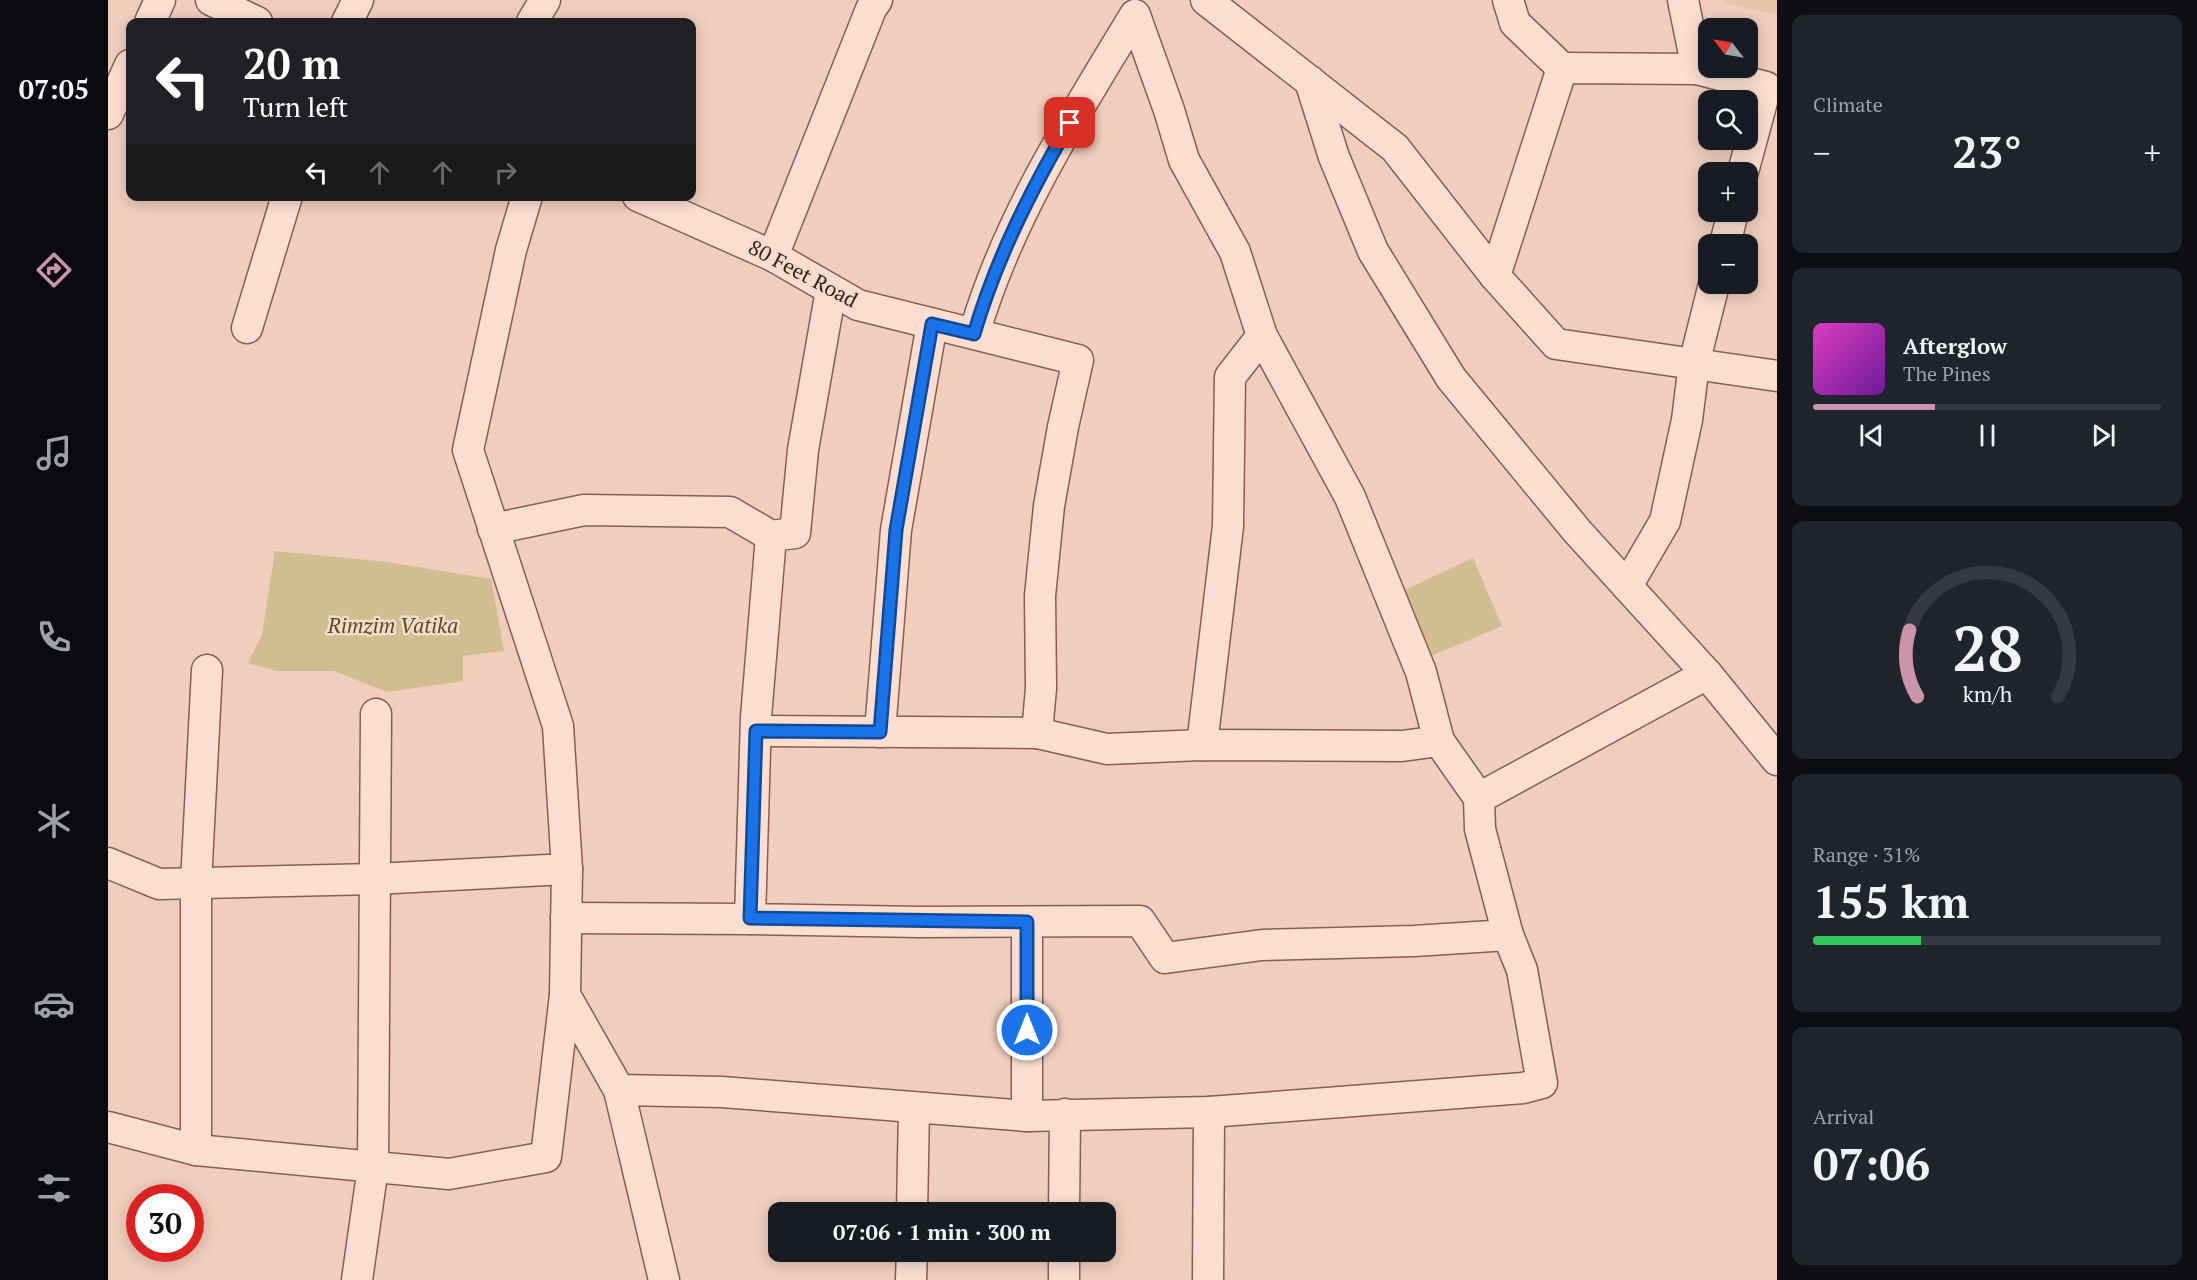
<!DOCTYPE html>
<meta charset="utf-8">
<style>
:root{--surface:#171b24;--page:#20242c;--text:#f1f3f6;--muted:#9ea1a6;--line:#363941;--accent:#ca95ab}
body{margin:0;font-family:"PT Serif",serif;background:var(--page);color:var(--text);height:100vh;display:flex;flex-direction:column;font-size:22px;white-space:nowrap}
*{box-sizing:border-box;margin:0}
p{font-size:20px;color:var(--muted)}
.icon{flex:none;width:33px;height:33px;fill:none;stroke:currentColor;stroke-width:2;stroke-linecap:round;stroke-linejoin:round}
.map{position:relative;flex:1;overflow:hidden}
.details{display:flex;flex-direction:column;gap:15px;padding:15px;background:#0d0f14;width:420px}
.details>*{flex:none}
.hud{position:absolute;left:18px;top:18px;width:570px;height:183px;border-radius:12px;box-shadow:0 3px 15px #0003;background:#202124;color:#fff;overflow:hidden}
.needle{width:39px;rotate:301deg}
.tools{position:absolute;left:1590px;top:18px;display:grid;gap:12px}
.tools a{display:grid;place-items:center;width:60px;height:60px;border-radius:12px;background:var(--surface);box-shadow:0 3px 15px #0003;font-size:30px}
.speed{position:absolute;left:18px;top:1184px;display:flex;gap:12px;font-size:30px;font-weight:700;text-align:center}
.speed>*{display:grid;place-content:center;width:78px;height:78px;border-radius:50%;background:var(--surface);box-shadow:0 3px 15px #0003;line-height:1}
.speed .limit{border:9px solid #d22;background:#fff;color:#111}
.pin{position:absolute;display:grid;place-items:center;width:51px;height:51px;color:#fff;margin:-26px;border-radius:12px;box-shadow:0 3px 9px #0006}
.me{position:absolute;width:66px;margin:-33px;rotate:0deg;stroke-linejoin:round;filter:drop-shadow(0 0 4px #0008)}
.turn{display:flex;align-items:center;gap:21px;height:126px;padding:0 18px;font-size:27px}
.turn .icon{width:78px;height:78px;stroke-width:2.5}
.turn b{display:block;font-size:42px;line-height:51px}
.lanes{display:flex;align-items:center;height:57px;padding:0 18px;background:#0003;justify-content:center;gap:30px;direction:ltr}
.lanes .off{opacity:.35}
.big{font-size:45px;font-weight:800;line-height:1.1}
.details .card{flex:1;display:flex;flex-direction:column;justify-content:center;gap:9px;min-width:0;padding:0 21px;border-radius:12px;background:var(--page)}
.details .dial{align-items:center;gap:0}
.dial svg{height:156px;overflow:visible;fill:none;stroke:var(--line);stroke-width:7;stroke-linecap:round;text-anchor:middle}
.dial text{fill:var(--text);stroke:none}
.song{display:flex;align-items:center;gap:18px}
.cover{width:72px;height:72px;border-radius:9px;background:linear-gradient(135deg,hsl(310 70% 55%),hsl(280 70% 35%))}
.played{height:6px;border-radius:3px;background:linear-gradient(90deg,var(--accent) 35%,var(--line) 35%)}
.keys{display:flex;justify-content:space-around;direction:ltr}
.heat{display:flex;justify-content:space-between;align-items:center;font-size:33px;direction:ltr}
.charge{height:9px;border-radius:4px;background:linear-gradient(90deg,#34c759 31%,var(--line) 0)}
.trip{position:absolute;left:660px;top:1202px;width:348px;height:60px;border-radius:12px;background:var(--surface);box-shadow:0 3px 15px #0003;font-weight:800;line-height:60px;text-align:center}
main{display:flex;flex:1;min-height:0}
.menu{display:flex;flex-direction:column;width:108px;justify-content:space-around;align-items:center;background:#090b0e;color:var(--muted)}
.menu .icon{width:42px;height:42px}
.menu .selected{color:var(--accent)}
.menu b{font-size:27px;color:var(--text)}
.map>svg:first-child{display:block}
.farmland{fill:#e6c5a9}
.green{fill:#cebe90}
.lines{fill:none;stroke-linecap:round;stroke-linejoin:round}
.minor-casing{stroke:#885d55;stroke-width:33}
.minor{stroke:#fbded0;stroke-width:30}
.route-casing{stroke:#114b97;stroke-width:15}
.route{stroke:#1a73e8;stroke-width:10}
.labels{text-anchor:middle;stroke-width:5;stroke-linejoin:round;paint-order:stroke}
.street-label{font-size:21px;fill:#371e1b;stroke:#f7dbcc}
.park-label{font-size:21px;font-style:italic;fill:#544e20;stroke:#f7dbcc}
</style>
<main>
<nav class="menu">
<b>07:05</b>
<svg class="icon selected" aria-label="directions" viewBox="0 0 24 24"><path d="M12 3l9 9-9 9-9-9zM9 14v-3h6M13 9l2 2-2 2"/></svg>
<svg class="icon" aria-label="music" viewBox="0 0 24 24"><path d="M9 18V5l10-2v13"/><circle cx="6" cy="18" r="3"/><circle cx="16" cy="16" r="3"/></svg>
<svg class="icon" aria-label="phone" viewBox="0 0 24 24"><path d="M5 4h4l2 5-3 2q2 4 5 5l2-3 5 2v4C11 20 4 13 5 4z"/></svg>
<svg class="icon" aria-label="climate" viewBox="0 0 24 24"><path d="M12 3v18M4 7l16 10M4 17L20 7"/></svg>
<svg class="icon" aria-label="car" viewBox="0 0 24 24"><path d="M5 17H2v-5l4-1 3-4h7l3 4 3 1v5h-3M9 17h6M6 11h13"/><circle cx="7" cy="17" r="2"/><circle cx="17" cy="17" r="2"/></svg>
<svg class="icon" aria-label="filters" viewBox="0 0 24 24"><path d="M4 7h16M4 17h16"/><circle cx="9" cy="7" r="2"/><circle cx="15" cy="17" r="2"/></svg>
</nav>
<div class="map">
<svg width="1669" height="1280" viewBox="0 0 1669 1280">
<rect width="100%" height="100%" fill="#f0cdbc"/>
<path class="farmland" d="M1616 0H1669V15L1615 3Z"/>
<g class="green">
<path d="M167 551 279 562 383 579 396 651 355 656V681L279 692 226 671H169L140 663 154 635Z"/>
<path d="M1365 558 1394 626 1316 659 1288 594Z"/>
</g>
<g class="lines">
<defs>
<g id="minor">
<path d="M103 0 149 22"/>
<path d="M1098 0 1287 148 1387 276 1448 344 1669 376"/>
<path d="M1400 0 1407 23 1454 68"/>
<path d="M42 22 52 0"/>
<path d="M239 22 250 0"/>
<path d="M424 22 437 0"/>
<path d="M1589 69 1658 87 1635 172"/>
<path d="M1202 81 1226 157 1265 251 1343 378 1469 531 1599 674"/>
<path d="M0 114 22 65"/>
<path d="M530 196 665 256 750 305 970 360 955 427 941 506 932 596 933 688 929 733 999 749 1094 745 1294 746 1331 741 1313 672 1242 497 1154 336 1127 252 1076 160 1061 110 1027 15C965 117 900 218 866 334"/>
<path d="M1617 244 1625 212"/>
<path d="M665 256 763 9 769 0"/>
<path d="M1387 276 1454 68 1589 69 1575 0"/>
<path d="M723 290 695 450 687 533 663 536 648 717 642 919 812 922 1032 921 1057 958 1154 945 1306 941 1400 935 1372 829 1371 798"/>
<path d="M139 328 179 196"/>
<path d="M385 529 476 510 622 512 663 536"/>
<path d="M1519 586 1557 521 1579 420 1586 364 1606 284"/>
<path d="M648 731 929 733"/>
<path d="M772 732 788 530 824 324"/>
<path d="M1331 741 1371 798 1599 674 1669 760"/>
<path d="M1094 745 1120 526 1122 377 1154 336"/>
<path d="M0 863 51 884 267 879 459 869 450 726 360 450 403 250 419 196"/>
<path d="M459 869 457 995 511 1090 556 1280"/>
<path d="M458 918 642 919"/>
<path d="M511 1090 614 1092 919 1116 1101 1112 1415 1088 1434 1083 1414 970 1400 935"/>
<path d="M919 1116V922"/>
<path d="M0 1127 88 1150 341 1174 438 1157 457 995"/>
<path d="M88 1150V883L99 670"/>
<path d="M804 1212 806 1109"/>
<path d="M956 1212 957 1114"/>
<path d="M249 1280 265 1167 268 714"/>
<path d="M803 1280 804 1251"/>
<path d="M956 1280V1251"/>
<path d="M1100 1280 1101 1112"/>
</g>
</defs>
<use href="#minor" class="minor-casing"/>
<use href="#minor" class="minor"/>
</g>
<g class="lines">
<defs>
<path id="route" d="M919 1030V922L642 918 648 731 772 732 788 530 824 324 866 334C888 259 923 190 962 123"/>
</defs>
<use href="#route" class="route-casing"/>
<use href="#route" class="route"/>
</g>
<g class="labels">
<g class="street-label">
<text transform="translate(695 274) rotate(28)" y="7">80 Feet Road</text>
</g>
<g class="park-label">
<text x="285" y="633">Rimzim Vatika</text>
</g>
</g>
</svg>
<div class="tools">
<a><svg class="needle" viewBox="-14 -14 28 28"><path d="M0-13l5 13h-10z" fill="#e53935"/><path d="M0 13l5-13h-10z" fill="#9ea1a6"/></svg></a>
<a><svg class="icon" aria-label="search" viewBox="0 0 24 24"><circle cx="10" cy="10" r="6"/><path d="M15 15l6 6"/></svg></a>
<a>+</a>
<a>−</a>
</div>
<div class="speed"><div class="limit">30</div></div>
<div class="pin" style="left:962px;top:123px;background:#d93025"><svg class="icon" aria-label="arrive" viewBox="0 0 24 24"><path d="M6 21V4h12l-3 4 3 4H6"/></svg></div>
<svg class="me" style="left:919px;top:1030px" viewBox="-20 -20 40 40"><circle r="17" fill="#1a73e8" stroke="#fff" stroke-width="3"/><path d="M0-11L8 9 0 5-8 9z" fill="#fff"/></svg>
<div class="trip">07:06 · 1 min · 300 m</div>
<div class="hud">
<div class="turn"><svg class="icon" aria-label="left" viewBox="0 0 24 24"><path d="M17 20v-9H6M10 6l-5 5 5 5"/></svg><div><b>20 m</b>Turn left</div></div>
<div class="lanes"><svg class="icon" aria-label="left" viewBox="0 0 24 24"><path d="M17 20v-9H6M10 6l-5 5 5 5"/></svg><svg class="icon off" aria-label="ahead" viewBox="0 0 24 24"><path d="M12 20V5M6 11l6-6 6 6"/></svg><svg class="icon off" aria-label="ahead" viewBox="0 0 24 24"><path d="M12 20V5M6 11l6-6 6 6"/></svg><svg class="icon off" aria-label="right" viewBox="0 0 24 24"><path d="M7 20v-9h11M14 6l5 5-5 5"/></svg></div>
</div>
</div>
<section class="details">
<div class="card"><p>Climate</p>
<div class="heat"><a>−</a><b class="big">23°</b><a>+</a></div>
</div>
<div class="card">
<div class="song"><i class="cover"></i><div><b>Afterglow</b><p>The Pines</p></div></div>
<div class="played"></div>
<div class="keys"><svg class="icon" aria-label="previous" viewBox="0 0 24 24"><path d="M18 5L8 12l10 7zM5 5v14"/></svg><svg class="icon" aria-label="pause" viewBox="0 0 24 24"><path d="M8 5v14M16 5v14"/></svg><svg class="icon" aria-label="next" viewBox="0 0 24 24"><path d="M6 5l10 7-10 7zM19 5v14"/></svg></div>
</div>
<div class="card dial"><svg viewBox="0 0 100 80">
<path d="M14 69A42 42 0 1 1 86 69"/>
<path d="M14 69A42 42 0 0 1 10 35" stroke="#ca95ab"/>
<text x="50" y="56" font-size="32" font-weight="700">28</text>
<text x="50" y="72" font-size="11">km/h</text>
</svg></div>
<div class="card"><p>Range · 31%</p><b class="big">155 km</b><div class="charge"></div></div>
<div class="card"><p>Arrival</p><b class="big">07:06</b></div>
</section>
</main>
